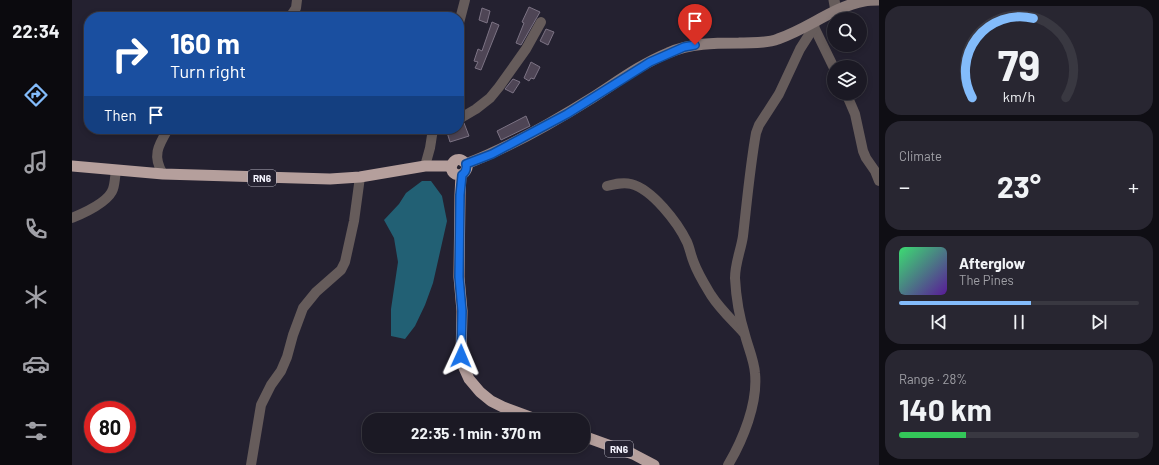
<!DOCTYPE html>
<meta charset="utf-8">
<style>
:root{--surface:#1b1924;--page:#282631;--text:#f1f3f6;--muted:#a0a0a6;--line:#393841;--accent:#83bcfb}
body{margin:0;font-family:Barlow,sans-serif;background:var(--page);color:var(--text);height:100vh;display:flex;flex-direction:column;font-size:15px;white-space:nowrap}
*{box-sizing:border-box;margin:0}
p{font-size:13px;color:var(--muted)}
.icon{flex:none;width:22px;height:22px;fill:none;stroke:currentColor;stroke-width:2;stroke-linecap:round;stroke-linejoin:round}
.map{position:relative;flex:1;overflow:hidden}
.sheet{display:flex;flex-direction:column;gap:6px;padding:6px;background:#0f0e14;width:280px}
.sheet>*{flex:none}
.top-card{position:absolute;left:12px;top:12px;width:380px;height:122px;border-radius:16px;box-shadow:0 2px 6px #0003,0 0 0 1px var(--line);background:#1a4fa0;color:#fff;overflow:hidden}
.buttons{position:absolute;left:755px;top:12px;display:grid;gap:8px}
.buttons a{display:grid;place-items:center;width:40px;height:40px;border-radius:50%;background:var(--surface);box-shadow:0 2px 6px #0003,0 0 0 1px var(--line);font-size:20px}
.speed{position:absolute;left:12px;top:401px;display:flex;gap:8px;font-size:20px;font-weight:700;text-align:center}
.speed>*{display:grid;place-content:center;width:52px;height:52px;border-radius:50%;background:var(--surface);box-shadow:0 2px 6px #0003,0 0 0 1px var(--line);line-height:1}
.speed .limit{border:6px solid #d22;background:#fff;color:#111}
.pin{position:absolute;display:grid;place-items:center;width:34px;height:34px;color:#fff;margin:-41px -17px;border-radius:50% 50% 50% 0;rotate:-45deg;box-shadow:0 0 4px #0007}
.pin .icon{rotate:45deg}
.me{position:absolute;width:44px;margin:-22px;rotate:1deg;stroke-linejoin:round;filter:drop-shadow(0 0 3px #0008)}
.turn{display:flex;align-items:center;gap:14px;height:84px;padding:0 20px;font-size:18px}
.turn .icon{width:52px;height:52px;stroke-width:2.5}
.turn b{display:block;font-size:28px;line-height:34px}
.then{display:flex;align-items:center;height:38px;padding:0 20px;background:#0003;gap:8px;font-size:15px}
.big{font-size:30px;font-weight:700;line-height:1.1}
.sheet .widget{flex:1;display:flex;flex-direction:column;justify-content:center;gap:6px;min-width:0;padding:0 14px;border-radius:16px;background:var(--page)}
.sheet .dial{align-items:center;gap:0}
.dial svg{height:104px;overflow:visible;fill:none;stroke:var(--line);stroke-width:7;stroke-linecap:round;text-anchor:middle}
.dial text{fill:var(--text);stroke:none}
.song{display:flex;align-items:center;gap:12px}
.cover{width:48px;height:48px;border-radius:6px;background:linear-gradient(135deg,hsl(140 70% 55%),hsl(270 70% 35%))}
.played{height:4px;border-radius:2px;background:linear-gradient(90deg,var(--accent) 55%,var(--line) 55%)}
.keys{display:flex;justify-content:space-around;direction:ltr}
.heat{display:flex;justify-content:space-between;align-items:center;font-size:22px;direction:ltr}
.charge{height:6px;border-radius:3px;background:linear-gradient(90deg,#34c759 28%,var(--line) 0)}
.trip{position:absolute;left:290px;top:413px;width:228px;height:40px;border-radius:16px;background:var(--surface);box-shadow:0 2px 6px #0003,0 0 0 1px var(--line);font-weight:700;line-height:40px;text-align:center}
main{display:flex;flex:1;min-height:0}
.tab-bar{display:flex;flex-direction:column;width:72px;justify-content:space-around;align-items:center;background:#0b0a0e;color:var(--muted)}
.tab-bar .icon{width:28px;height:28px}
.tab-bar .current{color:var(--accent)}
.tab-bar b{font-size:18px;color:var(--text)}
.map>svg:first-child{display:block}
.water{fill:#226074}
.building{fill:#4e4555;stroke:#7c7384}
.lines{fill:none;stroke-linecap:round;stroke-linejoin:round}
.minor{stroke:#665c5b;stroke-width:10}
.tertiary{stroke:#665c5b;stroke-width:11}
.secondary{stroke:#8b7c7a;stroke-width:11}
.trunk{stroke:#b59f9c;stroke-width:11}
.route-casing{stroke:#114b97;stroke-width:10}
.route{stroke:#1a73e8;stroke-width:7}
.labels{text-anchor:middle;stroke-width:3;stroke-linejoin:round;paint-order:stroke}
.shield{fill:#242130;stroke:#b5b3bf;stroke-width:1}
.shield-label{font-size:10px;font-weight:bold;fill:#f3f2fc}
</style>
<main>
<nav class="tab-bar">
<b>22:34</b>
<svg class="icon current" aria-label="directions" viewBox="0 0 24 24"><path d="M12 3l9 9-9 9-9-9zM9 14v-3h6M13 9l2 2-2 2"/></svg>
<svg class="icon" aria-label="music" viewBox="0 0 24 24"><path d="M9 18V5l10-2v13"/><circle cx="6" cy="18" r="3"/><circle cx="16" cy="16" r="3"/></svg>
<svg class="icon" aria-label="phone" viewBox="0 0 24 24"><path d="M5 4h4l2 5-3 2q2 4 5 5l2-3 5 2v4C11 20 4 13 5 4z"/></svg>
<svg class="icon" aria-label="climate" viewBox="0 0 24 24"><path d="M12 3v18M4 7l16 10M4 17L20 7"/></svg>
<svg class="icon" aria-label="car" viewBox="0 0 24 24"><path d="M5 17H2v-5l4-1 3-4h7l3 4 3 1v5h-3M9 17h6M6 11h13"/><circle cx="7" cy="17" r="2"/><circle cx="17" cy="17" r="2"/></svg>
<svg class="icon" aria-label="filters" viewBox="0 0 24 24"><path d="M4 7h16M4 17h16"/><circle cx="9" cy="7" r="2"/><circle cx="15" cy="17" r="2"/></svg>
</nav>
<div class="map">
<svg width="807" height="465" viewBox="0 0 807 465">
<rect width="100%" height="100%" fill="#242130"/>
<path class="water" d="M350 181H359L370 196 375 221 361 283 353 305 343 326 333 339 319 336V309L326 262 322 238 312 220 327 204 334 193Z"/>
<g class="building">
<path d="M457 7 468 12 449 45 444 43 452 23 450 22Z"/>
<path d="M410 8 418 11 415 23 407 20Z"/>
<path d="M420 22 427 25 409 70 403 68 406 62 402 61 406 49 410 51Z"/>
<path d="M474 29 482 32 476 45 468 41Z"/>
<path d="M459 62 468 67 462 79 459 78 457 81 452 78Z"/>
<path d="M441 79 448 82 441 93 433 89Z"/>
<path d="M454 116 458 126 429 140 425 131Z"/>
<path d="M392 123 397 136 378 142 374 129H387V125Z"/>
</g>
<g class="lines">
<g class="minor">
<path d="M218 17 224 8 225 0"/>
<path d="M387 23 393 0"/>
<path d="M742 27 762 68"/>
<path d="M774 93 783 114 791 151 794 158 803 171 807 181"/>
<path d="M387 119 404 109 418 98 427 87 454 49 469 22"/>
<path d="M353 166 358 148 361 129"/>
<path d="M91 174C80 156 86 146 96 129"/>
<path d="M535 186C543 184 551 182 559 184 580 189 606 223 615 242 618 249 619 256 622 263 626 274 633 285 639 295 648 309 660 320 671 332"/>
<path d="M0 218C12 213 37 202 41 189 43 183 43 176 44 170"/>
<path d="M179 465 189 405 199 385 209 371 215 357 221 335 231 308 244 292 269 270 273 262 282 221 288 177"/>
<path d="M656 465C671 440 686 403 683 373 682 360 676 347 673 335 667 316 664 297 663 278 663 263 669 250 671 236 675 201 678 167 684 133L687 125 707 94 728 49 742 27 743 22"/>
</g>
<path class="tertiary" d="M762 0 764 11"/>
<path class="secondary" d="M394 164C438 147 480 123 520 98 545 82 569 64 596 53 618 43 643 43 667 43 680 42 694 44 706 39 736 29 761 7 792 1 797 0 802 0 807 0"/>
<g class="trunk">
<path d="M0 166 91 174 258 179 288 177 353 166H379"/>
<path d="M389 175C371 175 382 152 392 162 398 166 394 172 389 175L388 195 387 277 390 311 389 356 392 368 397 379 408 392 419 401 431 407 466 420"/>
<path d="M511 436 561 454 582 465"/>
</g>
</g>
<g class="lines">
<defs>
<path id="route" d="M389 356 390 311 387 277 388 195 390 175C394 172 395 169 394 164L420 154 495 114 578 62 612 47 623 45"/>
</defs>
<use href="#route" class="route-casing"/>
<use href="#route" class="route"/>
</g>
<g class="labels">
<g class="shield">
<rect x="176" y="170" width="28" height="16" rx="3"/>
<rect x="533" y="441" width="28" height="16" rx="3"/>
</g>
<g class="shield-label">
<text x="190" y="182">RN6</text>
<text x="547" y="453">RN6</text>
</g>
</g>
</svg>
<div class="buttons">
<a><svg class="icon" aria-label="search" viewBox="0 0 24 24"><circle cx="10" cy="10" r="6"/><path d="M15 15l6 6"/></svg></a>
<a><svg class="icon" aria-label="layers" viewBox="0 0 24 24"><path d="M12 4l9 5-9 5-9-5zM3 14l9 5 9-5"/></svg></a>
</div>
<div class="speed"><div class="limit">80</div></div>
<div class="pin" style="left:623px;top:45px;background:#d93025"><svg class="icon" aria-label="arrive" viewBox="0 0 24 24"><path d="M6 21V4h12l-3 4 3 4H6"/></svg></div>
<svg class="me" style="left:389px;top:356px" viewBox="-20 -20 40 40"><path d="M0-17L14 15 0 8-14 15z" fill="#1a73e8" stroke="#fff" stroke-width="4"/></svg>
<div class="trip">22:35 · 1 min · 370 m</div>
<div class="top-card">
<div class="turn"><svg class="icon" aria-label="right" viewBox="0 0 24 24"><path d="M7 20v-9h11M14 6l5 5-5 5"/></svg><div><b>160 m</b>Turn right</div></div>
<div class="then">Then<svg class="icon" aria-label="arrive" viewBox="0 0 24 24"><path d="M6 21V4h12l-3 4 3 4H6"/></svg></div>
</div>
</div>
<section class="sheet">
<div class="widget dial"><svg viewBox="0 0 100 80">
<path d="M14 69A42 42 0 1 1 86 69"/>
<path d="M14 69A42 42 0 0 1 61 8" stroke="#83bcfb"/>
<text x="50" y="56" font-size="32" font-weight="700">79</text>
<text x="50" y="72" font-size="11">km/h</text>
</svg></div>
<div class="widget"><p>Climate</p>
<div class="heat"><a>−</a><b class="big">23°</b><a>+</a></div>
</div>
<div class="widget">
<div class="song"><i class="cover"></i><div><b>Afterglow</b><p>The Pines</p></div></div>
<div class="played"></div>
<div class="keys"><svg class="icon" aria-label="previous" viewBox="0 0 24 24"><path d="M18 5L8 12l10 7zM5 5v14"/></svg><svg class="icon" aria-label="pause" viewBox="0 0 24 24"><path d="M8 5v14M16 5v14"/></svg><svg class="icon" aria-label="next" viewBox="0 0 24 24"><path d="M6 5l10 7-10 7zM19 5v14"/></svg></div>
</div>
<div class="widget"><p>Range · 28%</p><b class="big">140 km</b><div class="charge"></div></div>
</section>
</main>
